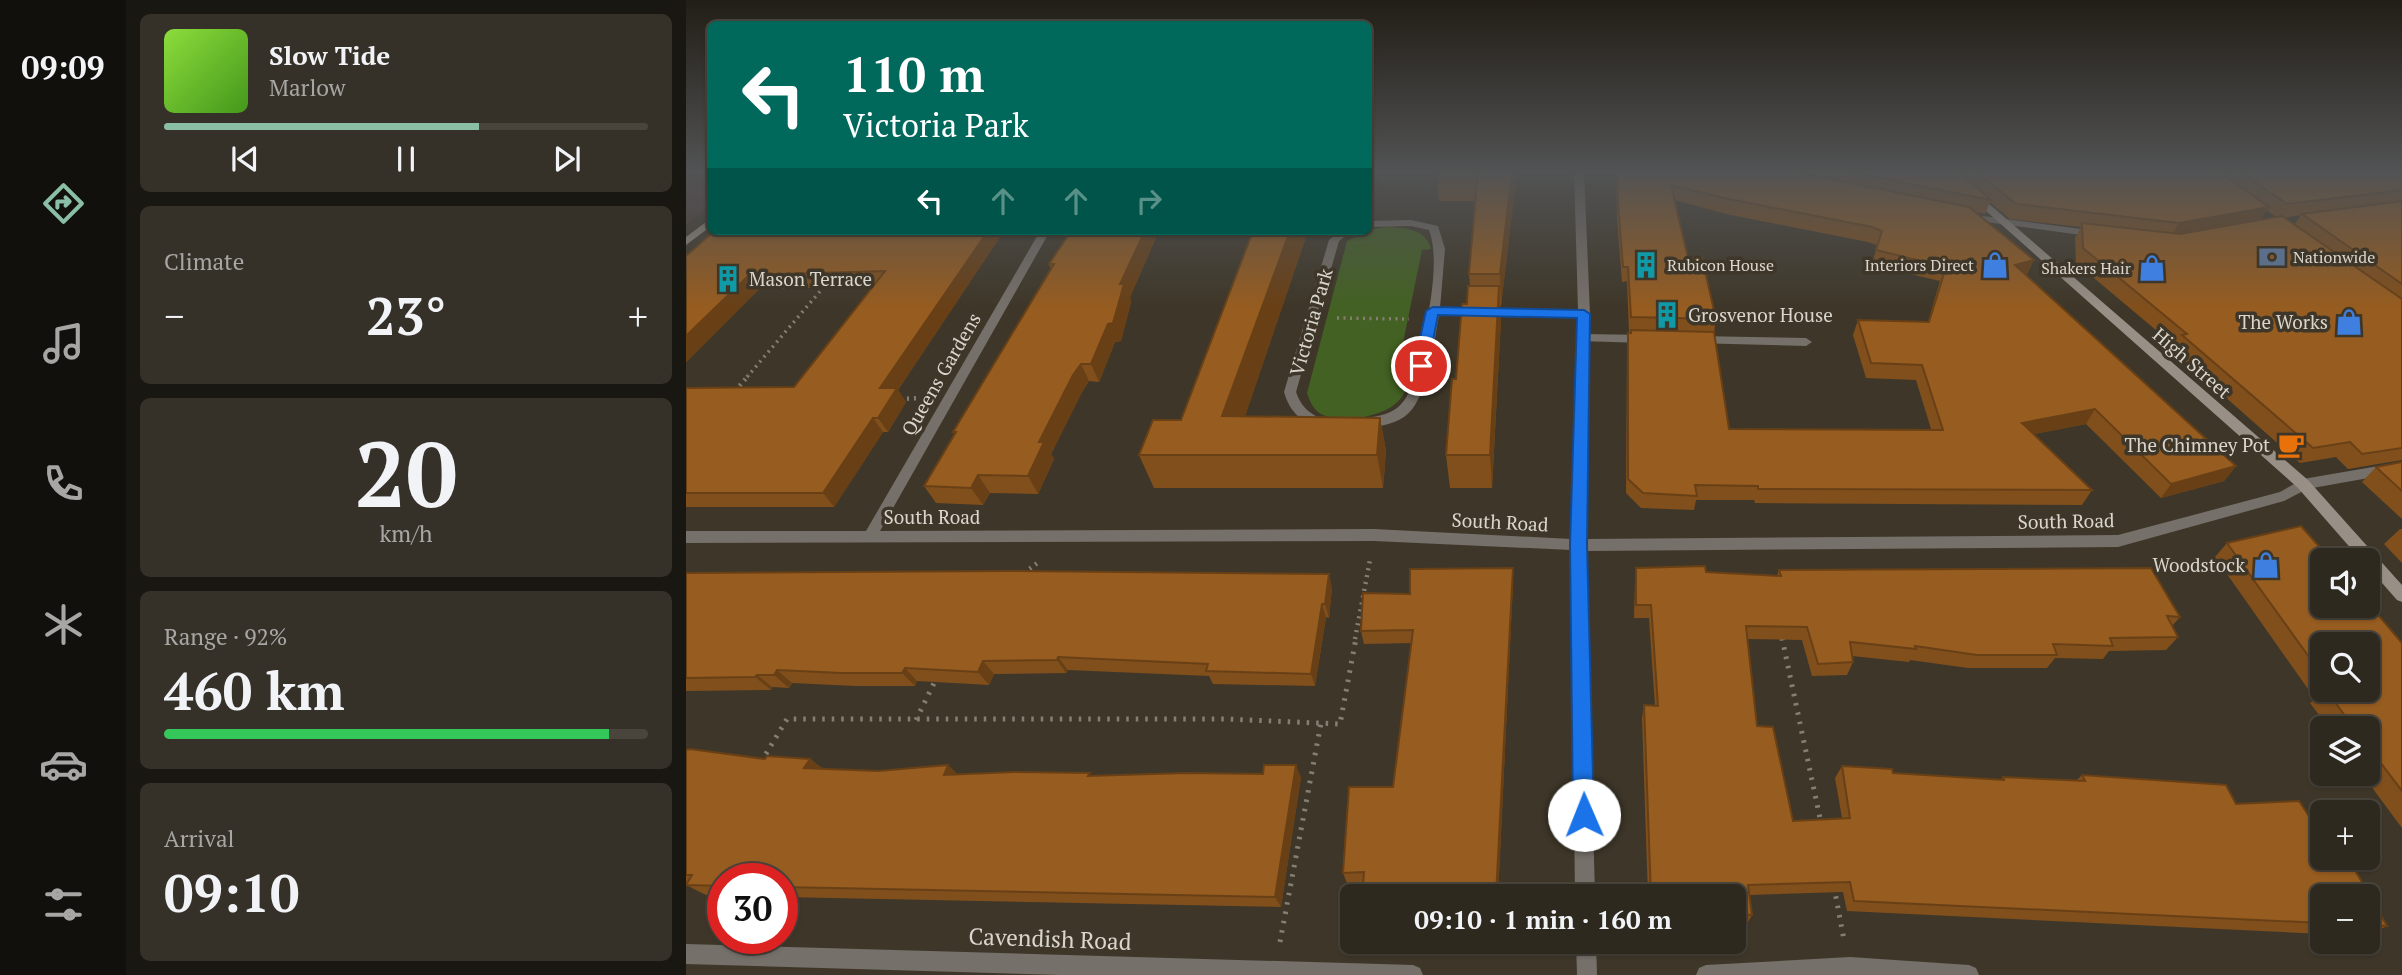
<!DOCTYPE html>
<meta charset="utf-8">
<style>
:root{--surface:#2e291f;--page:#363128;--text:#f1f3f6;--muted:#a7a6a4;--line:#49453d;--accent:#8abfa5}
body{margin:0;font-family:"PT Serif",serif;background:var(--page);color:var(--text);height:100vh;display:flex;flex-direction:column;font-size:26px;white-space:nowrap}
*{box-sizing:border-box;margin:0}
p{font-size:23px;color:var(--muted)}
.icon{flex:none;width:38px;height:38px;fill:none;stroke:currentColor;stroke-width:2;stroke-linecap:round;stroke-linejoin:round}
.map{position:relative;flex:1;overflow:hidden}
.panel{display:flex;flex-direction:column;gap:14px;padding:14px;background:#191711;width:560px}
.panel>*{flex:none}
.hud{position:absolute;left:21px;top:21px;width:665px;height:214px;border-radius:10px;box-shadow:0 2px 5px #0004,0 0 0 2px var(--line);background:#00695c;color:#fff;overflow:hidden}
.buttons{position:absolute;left:1624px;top:548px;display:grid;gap:14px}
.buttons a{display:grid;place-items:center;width:70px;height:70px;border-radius:10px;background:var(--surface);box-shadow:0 2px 5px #0004,0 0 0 2px var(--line);font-size:35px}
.speed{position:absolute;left:21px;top:863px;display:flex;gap:14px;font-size:35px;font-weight:700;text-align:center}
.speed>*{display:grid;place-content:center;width:91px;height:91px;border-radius:50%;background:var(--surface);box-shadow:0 2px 5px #0004,0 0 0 2px var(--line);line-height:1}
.speed .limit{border:10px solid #d22;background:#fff;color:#111}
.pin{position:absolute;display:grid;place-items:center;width:60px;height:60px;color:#fff;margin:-30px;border:4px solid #fff;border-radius:50%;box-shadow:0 2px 7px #0007}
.me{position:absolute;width:77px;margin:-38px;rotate:359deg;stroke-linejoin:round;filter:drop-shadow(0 0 5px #0008)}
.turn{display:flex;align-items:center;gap:24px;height:147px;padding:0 21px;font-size:32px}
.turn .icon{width:91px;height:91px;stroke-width:2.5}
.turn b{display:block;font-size:49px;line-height:60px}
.lanes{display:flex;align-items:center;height:66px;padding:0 21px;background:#0003;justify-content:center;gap:35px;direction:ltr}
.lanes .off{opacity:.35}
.big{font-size:52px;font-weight:800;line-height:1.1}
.panel .card{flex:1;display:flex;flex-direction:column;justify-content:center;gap:10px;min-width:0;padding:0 24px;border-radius:10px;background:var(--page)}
.panel .dial{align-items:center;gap:0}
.dial b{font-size:91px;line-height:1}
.song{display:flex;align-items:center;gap:21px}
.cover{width:84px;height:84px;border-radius:10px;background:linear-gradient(135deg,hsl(90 70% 55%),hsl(100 70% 35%))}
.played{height:7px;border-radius:4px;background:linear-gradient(90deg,var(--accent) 65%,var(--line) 65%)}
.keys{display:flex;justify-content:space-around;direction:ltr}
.heat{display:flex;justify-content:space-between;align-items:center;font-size:38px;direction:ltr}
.charge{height:10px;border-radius:5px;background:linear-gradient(90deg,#34c759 92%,var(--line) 0)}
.trip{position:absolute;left:654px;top:884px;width:406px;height:70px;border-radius:10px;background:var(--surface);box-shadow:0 2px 5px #0004,0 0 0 2px var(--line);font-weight:800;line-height:70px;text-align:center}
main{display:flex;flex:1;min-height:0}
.menu{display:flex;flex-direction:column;width:126px;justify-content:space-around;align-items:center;background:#12100c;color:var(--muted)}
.menu .icon{width:49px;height:49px}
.menu .on{color:var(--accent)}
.menu b{font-size:32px;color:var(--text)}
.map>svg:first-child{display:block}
.education{fill:#4f393a}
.green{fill:#436123}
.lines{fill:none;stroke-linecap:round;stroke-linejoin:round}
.path-far2{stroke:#857f73;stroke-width:3.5;stroke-dasharray:2 4.5;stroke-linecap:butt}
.path-far1{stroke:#857f73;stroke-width:4.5;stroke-dasharray:2 5;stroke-linecap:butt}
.path{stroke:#857f73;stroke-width:5;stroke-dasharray:2.5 7;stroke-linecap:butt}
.lane{fill:#76706a;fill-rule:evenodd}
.street{fill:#76706a;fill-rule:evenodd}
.secondary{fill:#988f86;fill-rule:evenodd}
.wall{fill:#814f1c;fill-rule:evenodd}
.shaded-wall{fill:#694016}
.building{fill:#965c20;stroke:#694016;stroke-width:2}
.route{fill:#1a73e8;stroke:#114b97;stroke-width:2}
.labels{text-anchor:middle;stroke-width:7;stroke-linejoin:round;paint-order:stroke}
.far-poi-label{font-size:16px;fill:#dad6cd;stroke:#3e3729;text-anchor:start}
.poi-label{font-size:19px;fill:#dad6cd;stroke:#3e3729;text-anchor:end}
.street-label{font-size:19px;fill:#dad6cd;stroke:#3e3729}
.near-street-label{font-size:23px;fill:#dad6cd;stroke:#3e3729}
</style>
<main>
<nav class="menu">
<b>09:09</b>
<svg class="icon on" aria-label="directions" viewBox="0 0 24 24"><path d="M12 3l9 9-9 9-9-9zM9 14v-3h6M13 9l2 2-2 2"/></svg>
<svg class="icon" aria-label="music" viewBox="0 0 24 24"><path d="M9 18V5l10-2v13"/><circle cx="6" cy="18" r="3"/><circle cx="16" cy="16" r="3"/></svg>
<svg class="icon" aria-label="phone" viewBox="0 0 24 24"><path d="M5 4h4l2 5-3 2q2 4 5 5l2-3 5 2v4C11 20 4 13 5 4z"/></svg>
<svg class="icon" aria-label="climate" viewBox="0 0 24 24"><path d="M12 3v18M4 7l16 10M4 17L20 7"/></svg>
<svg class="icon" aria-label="car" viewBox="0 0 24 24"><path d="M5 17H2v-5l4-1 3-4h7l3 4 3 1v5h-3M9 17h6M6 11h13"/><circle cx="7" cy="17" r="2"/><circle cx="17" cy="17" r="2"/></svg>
<svg class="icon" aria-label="filters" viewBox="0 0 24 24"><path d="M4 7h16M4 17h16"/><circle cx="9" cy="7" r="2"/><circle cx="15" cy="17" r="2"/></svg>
</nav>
<section class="panel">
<div class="card">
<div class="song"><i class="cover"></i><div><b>Slow Tide</b><p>Marlow</p></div></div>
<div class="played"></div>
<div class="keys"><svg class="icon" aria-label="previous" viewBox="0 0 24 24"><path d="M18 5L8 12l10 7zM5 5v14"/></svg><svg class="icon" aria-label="pause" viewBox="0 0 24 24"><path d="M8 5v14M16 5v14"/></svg><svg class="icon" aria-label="next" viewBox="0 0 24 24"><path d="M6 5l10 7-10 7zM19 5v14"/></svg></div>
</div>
<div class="card"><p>Climate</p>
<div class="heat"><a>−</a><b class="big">23°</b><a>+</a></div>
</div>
<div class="card dial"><b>20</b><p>km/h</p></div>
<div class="card"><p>Range · 92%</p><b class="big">460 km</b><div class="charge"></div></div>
<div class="card"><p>Arrival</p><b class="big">09:10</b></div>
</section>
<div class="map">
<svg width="1716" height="975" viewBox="0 0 1716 975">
<rect width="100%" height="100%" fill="#3e3729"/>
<path class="education" d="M0 171H24V206L0 224Z"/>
<path class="green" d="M703 227C720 228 740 229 745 249L736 250 711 372H726C722 384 719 397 708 405 692 417 655 424 637 415 628 411 624 402 621 393L661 241 687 229Z"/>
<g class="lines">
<g class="path-far2">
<path d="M651 318 723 319"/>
<path d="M61 377 141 283"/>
</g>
<g class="path-far1">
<path d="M49 391 63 375"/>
<path d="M214 399 234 398"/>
<path d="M338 573 354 561"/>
<path d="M669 639 684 560"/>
</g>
<g class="path">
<path d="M1096 638 1135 823"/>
<path d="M230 720 251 677"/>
<path d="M75 762 101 719H540L654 724 670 638"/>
<path d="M1148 887 1158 940"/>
<path d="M594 942 635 723"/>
</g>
<g class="lane">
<path d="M897 334 959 335 965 339 959 343 893 341 891 338Z"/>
<path d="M1010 336 1120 338 1126 342 1120 346 1006 343 1004 340 1006 337Z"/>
</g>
<g class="street">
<path d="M888 171H898L904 314 899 539 1432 535 1594 492 1617 479 1716 462V472L1621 489 1598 501 1432 547 900 551 909 896H889L885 550 688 541 0 543V531H180L354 231H364L194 531 688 529 885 539 892 318 753 315C748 342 742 401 718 417 706 425 690 427 676 428L669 423 671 420C692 415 709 417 721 396 734 357 758 269 743 230L725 226 682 227V221L725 220 752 226 759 249 754 308 892 310Z"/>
<path d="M1281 214 1410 231 1415 234 1410 237 1277 219 1276 217Z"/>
<path d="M654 231H666L653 241 610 392C616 409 626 416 643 421L645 424 638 429C617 424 604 413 598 392L643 240Z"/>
<path d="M890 942H910L911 975H891Z"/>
<path d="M0 944 727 965 734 968 737 975H374L0 964Z"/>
<path d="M1164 957 1283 965 1290 968 1293 975H1010L1013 968 1020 965Z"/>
</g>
<g class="secondary">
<path d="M1255 171H1265L1622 480 1716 585V602L1711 600 1682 567V560H1675L1612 488Z"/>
<path d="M24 219V227L0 245V237Z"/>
</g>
</g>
<g class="wall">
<path d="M750 171H831L815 306H814L815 319 806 488H764L760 455 784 286 783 274 789 201H753Z"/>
<path d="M930 171H1716V460L1662 469 1650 457 1614 463 1486 350 1489 346 1390 263 1389 238 1395 227 1324 219 1304 202 1299 214 1289 212 1341 275H1340L1550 466 1538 481 1475 498 1400 424 1348 434 1406 490 1396 505 1069 503 1068 500H1010L1008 510 955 508 940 493 941 348 942 333H945V332H943L941 281 936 282 931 219ZM989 200 1040 214 1182 242 1191 245 1186 265 1254 281 1242 322 1172 320 1167 335 1180 378 1230 380 1245 429H1043L1028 333 1030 319 1002 258ZM1581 210 1590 217 1574 220ZM1615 215 1608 225 1598 218Z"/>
<path d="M318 231 212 390 220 402 202 432H197L148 507H0V388L108 387 188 286 73 289 0 362V256Z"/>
<path d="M385 231H473L444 297 445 302 435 341 429 342 413 382 403 381 396 392 365 454 368 459 352 494 304 493 297 505 250 503 238 486 268 434 267 432 365 269 363 264Z"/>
<path d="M622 231 559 416 694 418 700 451 697 488H468L453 455 495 420Z"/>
<path d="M1716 462V519L1676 482 1690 467Z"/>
<path d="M1714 529H1716V563L1698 544Z"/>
<path d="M1541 543 1716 643V828L1676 774H1682V728H1643L1624 703 1629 699 1529 557ZM1636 644 1682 690H1636Z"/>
<path d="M1019 566 1020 572 1091 576 1093 570 1465 568 1494 617 1486 626 1492 637 1480 650 1423 651 1417 659 1369 658 1361 668H1282L1224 660 1223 662 1166 656 1167 662 1161 675 1126 676 1116 640 1061 639 1071 726 1087 727 1107 821 1156 818 1149 778 1156 766 1206 769 1207 773 1315 780 1317 777 1391 780 1396 775 1540 785 1550 804 1613 801 1636 836V858H1662L1701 926 1682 936V896H1636V934L1161 911 1157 892 1063 895 1066 915 1061 924H1048V896H962L956 718 958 705 969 706 963 618H948L949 581 950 568Z"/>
<path d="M0 573 646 588 643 618 640 617 629 686 527 684 523 676 382 670 380 673 308 674 303 685 231 681 229 686H169L106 683 103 688 86 687 85 690 0 691Z"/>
<path d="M827 582 812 896H676L677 883H661L657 873 707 787 726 643 678 644 675 631 724 594Z"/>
<path d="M0 750 79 759H124L137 769 192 771 262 765 271 774 615 777 595 907 96 897V878H37V896L20 895 0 885Z"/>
</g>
<g class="shaded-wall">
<path d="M826 171H831L815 306 814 274Z"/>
<path d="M1583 207 1574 221 1485 237 1493 223Z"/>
<path d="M302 231H318L212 390 220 402 202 432 192 418 194 388Z"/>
<path d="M459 231H473L444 297 445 302 435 341 429 342 413 382 405 364 434 284Z"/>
<path d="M604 231H622L548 449 536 416Z"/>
<path d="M1348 260 1341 275 1323 280 1329 265Z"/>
<path d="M63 275 73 289 0 362V336Z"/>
<path d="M813 286 815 319 806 488 804 455Z"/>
<path d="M395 364 403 381 396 392 365 454 368 459 352 494 342 476 353 442 387 375Z"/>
<path d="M1409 409 1400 424 1328 438 1336 423Z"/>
<path d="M187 418 197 432 148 507 137 493Z"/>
<path d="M694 418 700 451 697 488 691 455Z"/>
<path d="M1550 466 1538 481 1475 498 1485 484Z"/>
<path d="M292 475 304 493 297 505 285 488Z"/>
<path d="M827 568V582L812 896H810Z"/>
<path d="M643 574 646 588 643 618 639 604Z"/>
<path d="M636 604 640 617 629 686 625 674Z"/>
<path d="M372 657 382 670 380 673 371 660Z"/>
<path d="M297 661 308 674 303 685 292 672Z"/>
<path d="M219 668 231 681 229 686 216 673Z"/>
<path d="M91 670 106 683 103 688 88 675Z"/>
<path d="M71 675 86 687 85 690 69 677Z"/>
<path d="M124 759 139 771 118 768Z"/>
<path d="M262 765 274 777 258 775Z"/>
<path d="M610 765 615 777 595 907 589 897Z"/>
</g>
<g class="building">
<path d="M792 171H826L814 274H783Z"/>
<path d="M931 171H1104L1283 207 1348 260 1329 265 1550 466 1485 484 1409 409 1336 423 1406 490 1072 489V486L1009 485 1011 496 957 493 942 479V333H945V330L1028 332 1043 429 1257 430 1236 365 1185 363 1172 320 1243 322 1260 267 1190 250 1196 231 1186 227 1043 199 985 185 1002 258H1016L1030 319 945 317 942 267H937L932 204Z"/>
<path d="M1159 171H1272L1305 200Z"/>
<path d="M1290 171H1532L1583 207 1493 223 1330 204Z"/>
<path d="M1553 171H1716V190L1601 204Z"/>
<path d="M1716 201V284L1616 214Z"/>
<path d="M1596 216 1716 299V448L1676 454 1664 442 1627 448 1496 335 1501 334 1397 248 1396 223 1494 234Z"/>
<path d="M28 231H302L194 388H211L192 418H187L137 493H0V388L108 387 199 271 63 275 0 336V256Z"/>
<path d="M385 231H459L434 284H438L427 323 422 324 405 364H395L387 375 353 442H358L342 476 292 475 285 488 238 486 270 432H267L368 264H363Z"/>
<path d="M567 231H604L536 416 694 418 691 455H453L467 420H495Z"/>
<path d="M782 286H813L804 455H760L766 379H770L776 304H781Z"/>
<path d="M1716 462V491L1690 467Z"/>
<path d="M1615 526 1645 560H1636V606H1682V603L1716 643V791L1682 746V728H1668L1640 690H1682V644H1636V675L1541 543Z"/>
<path d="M1019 566 1020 572 1095 576 1093 570 1465 568 1494 617 1481 616 1492 637 1424 638 1427 646 1367 644 1371 655H1291L1229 646 1230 649 1164 642 1167 662 1132 664 1121 627 1060 626 1071 726 1087 727 1107 821 1164 818 1156 766 1206 769 1207 773 1318 780 1317 777 1399 781 1396 775 1540 785 1550 804 1613 801 1636 836V858H1662L1701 926 1682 925V896H1636V923L1168 901 1164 882 1062 885 1066 915 1048 914V896H965L958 705 972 706 965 605H950V568Z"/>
<path d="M827 568 810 896H676L678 872 657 873 663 787H707L727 630 675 631 677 593 724 594V569Z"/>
<path d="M321 571 643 574 639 604H636L625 674 520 671 522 664 372 657 371 660 297 661 292 672 219 668 216 673H155L91 670 88 675H71L69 677 0 678V573Z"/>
<path d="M4 749 79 759 81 756 124 759 118 768 192 771 262 765 258 775 328 772 404 773 402 776 500 773 577 774 578 765H610L589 897 96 887V878H37V886L0 885 6 875H0V750Z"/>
</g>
<linearGradient id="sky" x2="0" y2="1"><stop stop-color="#221e17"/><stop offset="0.56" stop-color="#525354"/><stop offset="1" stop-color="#525354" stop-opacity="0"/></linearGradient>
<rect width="1716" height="307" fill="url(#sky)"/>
<path class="route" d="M747 307 898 310 904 314 901 545 908 815 905 822 898 825 890 822 887 815 884 545 891 318 752 315 742 366 735 371 728 366 740 311Z"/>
<defs>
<symbol id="bank-bare" viewBox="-9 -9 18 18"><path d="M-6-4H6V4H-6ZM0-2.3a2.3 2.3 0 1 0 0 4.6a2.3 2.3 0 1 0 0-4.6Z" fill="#5c6f8a" stroke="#3e3729" stroke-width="2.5" paint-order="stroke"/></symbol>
<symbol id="building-bare" viewBox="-9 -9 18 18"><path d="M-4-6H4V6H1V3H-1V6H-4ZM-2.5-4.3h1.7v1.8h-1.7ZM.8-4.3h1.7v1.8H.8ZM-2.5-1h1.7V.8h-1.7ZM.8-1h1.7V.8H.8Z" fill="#0f9aa8" stroke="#3e3729" stroke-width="2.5" paint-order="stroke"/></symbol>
<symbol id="shop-bare" viewBox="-9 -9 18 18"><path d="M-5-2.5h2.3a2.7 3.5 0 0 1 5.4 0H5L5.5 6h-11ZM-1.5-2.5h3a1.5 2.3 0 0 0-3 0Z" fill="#3f7fe0" stroke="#3e3729" stroke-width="2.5" paint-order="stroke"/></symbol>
<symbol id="cafe-bare" viewBox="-9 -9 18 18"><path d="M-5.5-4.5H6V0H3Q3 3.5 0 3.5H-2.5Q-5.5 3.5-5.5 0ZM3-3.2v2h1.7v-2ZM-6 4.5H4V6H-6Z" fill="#e8710a" stroke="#3e3729" stroke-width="2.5" paint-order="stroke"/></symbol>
</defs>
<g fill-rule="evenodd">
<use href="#bank-bare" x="1567" y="238" width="38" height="38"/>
<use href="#building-bare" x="941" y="246" width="38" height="38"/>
<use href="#shop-bare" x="1290" y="246" width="38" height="38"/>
<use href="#shop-bare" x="1447" y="249" width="38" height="38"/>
<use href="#building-bare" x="23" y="260" width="38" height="38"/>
<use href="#building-bare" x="962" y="296" width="38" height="38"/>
<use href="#shop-bare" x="1644" y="303" width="38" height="38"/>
<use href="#cafe-bare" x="1586" y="426" width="38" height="38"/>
<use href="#shop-bare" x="1561" y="546" width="38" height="38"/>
</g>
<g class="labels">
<g class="far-poi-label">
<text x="1607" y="263">Nationwide</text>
<text x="981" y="271">Rubicon House</text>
<text x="1288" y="271" text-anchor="end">Interiors Direct</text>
<text x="1445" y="274" text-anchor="end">Shakers Hair</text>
</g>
<g class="poi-label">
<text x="63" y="286" text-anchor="start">Mason Terrace</text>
<text x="1002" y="322" text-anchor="start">Grosvenor House</text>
<text x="1642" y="329">The Works</text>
<text x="1584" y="452">The Chimney Pot</text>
<text x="1559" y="572">Woodstock</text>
</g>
<g class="street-label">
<text transform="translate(625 322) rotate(-74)" y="7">Victoria Park</text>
<text transform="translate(1506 363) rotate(41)" y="7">High Street</text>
<text transform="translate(255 374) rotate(-60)" y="7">Queens Gardens</text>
<text x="246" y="524">South Road</text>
<text transform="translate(1380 521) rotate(-1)" y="7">South Road</text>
<text transform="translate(814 522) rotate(3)" y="7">South Road</text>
</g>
<g class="near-street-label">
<text transform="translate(364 939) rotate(2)" y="8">Cavendish Road</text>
</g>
</g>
</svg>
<div class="buttons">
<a><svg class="icon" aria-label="sound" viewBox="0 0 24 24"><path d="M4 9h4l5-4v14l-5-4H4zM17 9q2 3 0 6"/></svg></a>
<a><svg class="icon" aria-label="search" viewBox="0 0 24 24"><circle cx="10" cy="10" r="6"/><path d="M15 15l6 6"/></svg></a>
<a><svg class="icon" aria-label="layers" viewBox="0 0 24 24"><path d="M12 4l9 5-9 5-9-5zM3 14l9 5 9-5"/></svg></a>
<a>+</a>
<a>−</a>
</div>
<div class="speed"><div class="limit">30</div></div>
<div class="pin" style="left:735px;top:366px;background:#d93025"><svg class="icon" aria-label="arrive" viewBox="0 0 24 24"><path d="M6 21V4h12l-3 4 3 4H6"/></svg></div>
<svg class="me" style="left:898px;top:815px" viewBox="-20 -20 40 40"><circle r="19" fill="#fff"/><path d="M0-13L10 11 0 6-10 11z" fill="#1a73e8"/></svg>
<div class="trip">09:10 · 1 min · 160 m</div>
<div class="hud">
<div class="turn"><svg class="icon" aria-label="left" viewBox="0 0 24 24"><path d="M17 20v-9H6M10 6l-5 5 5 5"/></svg><div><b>110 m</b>Victoria Park</div></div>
<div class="lanes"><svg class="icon" aria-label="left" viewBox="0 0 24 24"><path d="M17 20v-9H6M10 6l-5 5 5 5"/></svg><svg class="icon off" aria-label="ahead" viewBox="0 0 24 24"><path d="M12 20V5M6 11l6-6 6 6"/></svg><svg class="icon off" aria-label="ahead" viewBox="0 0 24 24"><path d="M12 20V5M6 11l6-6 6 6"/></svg><svg class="icon off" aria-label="right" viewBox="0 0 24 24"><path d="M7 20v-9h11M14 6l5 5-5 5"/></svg></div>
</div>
</div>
</main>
